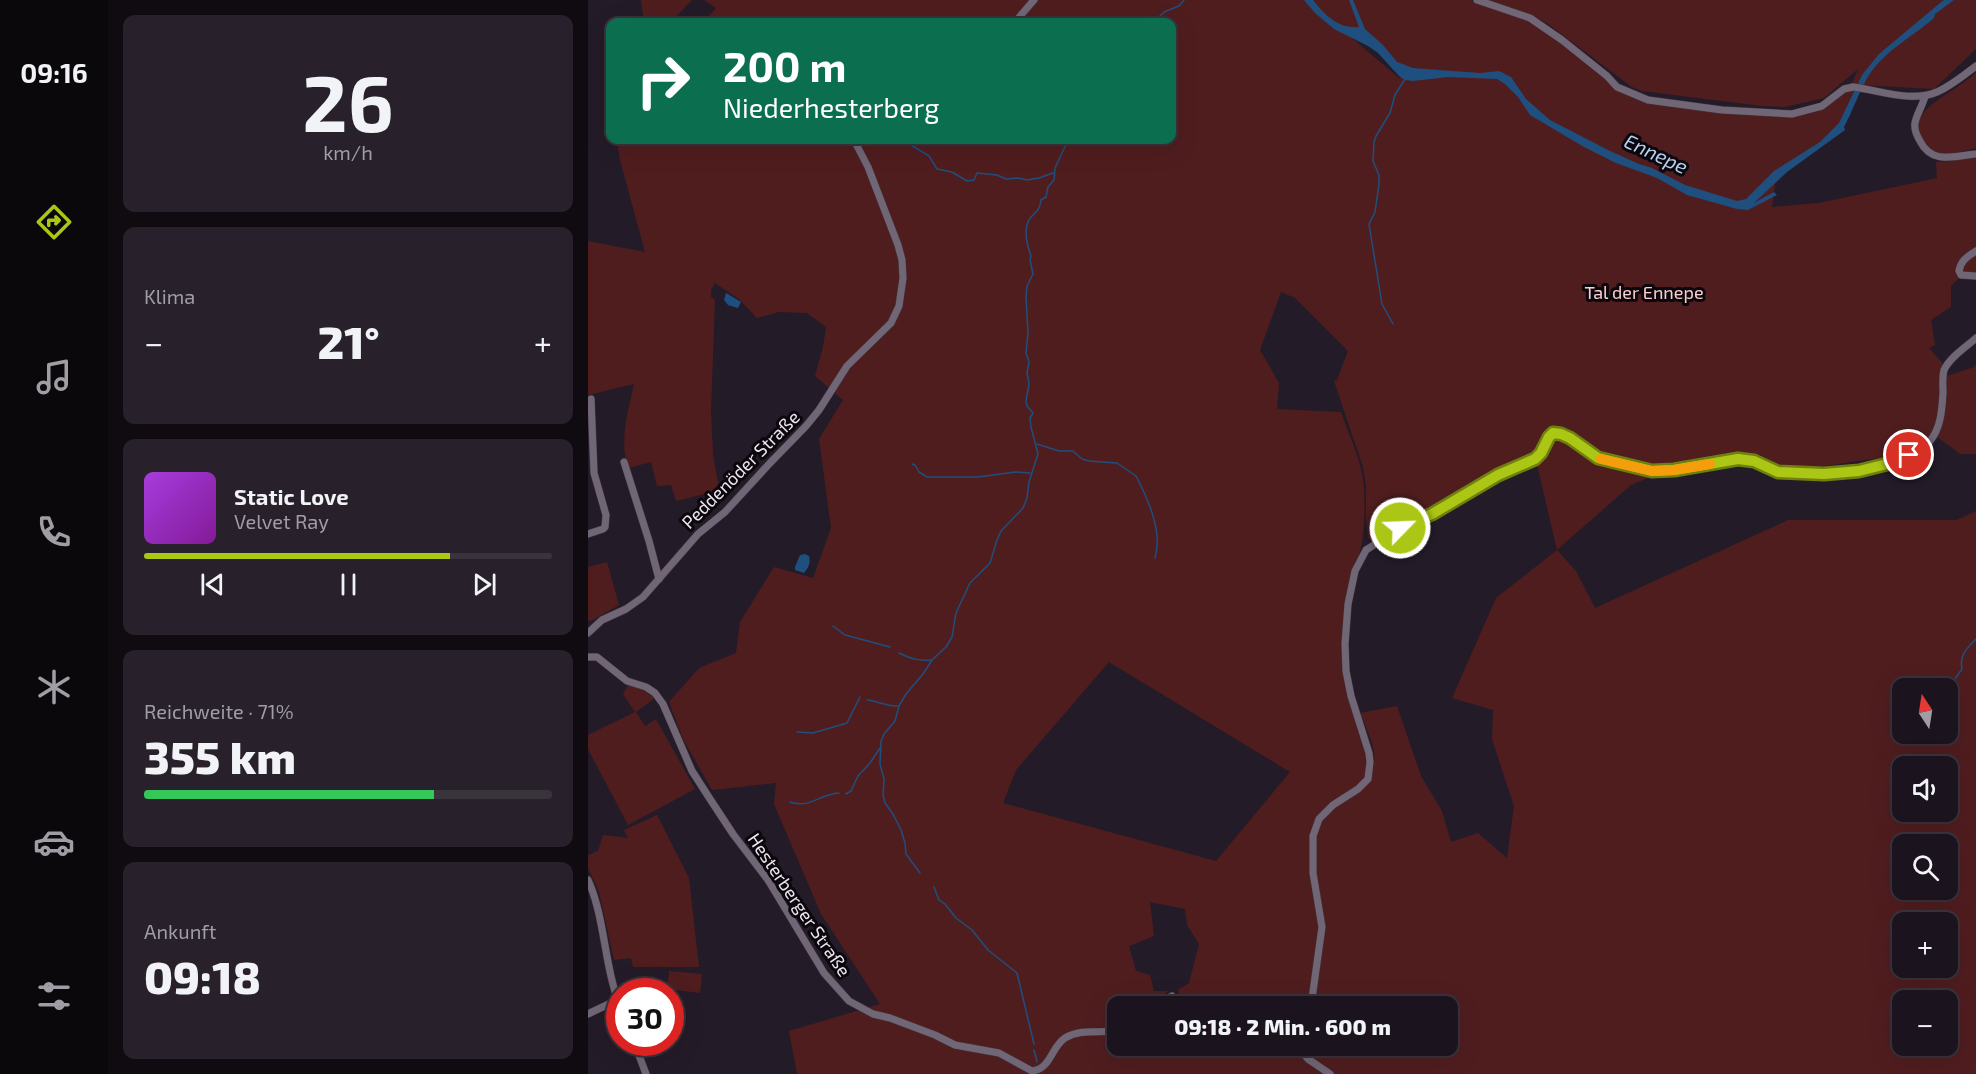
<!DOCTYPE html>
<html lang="de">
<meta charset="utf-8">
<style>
:root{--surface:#1b141e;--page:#28212b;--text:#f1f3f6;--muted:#a09ea4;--line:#39333c;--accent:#abc614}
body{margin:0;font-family:"Exo 2",sans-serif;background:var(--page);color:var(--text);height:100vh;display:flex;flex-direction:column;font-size:22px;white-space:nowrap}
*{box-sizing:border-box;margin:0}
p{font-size:20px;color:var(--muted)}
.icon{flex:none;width:33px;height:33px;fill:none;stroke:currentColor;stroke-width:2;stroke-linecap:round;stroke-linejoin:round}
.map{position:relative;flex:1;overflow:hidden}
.drawer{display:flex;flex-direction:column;gap:15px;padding:15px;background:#0f0b10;width:480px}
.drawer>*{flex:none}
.hud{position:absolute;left:18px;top:18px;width:570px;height:126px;border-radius:12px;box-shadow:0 6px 24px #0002,0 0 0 2px var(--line);background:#0b6e4f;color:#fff;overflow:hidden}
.needle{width:39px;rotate:348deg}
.controls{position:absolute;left:1304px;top:678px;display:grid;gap:12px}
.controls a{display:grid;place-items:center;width:66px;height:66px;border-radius:12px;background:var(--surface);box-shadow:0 6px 24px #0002,0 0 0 2px var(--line);font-size:30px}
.speed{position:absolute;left:18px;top:978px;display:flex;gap:12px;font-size:30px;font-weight:700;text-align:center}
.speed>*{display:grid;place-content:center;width:78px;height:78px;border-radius:50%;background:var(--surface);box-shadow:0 6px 24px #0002,0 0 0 2px var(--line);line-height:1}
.speed .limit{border:9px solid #d22;background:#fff;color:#111}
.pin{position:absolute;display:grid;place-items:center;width:51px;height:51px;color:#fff;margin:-26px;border:3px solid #fff;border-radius:50%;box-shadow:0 2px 6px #0007}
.me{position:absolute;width:66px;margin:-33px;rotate:66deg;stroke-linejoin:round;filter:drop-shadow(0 0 4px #0008)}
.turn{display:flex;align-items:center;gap:21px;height:126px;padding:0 18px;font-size:27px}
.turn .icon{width:78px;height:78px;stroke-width:2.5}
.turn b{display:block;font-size:42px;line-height:51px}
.big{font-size:45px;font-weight:800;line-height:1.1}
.drawer .card{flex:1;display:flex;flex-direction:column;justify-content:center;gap:9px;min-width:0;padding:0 21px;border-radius:12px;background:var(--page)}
.drawer .dial{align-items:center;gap:0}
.dial b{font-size:78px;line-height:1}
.song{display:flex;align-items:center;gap:18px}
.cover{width:72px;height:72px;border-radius:9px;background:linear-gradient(135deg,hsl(280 70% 55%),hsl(290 70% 35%))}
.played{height:6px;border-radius:3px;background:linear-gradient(90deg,var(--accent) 75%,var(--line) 75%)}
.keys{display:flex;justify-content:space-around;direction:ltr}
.heat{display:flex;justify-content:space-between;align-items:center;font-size:33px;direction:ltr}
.charge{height:9px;border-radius:4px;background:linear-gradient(90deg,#34c759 71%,var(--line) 0)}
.trip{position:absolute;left:519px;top:996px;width:351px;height:60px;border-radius:12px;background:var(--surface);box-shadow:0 6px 24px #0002,0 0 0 2px var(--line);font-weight:800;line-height:60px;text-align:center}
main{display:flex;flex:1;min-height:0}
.tab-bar{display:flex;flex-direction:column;width:108px;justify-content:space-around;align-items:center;background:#0b080c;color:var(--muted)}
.tab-bar .icon{width:42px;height:42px}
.tab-bar .on{color:var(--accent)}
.tab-bar b{font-size:27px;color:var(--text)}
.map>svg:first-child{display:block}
.green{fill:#501d1f;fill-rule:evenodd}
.water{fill:#1f4f7e}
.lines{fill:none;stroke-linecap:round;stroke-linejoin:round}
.stream{stroke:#1f4f7e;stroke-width:1.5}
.minor-casing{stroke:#3e3741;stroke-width:8}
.minor{stroke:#716675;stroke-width:7}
.route-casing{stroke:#6f810d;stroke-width:15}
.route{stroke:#abc614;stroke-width:10}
.slow{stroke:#f59e0b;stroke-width:10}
.labels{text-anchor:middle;stroke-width:6;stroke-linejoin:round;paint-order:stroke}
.park-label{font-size:18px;fill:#facfcd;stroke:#0b070d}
.street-label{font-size:18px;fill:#ece6ef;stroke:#0b070d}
.water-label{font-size:20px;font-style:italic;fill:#b8d3f0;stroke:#0b070d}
</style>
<main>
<nav class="tab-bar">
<b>09:16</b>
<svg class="icon on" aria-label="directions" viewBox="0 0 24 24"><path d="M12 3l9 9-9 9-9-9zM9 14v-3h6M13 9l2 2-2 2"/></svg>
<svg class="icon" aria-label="music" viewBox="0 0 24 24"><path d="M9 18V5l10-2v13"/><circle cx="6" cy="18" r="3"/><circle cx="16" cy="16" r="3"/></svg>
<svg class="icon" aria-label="phone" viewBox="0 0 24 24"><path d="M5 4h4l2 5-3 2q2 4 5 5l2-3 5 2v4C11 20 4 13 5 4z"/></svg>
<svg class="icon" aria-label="climate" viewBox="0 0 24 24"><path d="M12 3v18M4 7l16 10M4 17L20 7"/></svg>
<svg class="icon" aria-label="car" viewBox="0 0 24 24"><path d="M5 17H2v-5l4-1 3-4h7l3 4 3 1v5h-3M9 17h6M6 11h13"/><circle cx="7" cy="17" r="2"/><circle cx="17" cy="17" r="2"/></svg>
<svg class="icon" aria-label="filters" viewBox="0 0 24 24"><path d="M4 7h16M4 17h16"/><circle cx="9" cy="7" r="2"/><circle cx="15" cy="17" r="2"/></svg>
</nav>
<section class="drawer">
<div class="card dial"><b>26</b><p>km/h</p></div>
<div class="card"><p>Klima</p>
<div class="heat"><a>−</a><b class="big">21°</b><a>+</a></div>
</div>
<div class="card">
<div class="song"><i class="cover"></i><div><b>Static Love</b><p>Velvet Ray</p></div></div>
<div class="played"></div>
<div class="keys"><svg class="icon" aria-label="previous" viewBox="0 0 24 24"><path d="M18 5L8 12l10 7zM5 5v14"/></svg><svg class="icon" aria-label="pause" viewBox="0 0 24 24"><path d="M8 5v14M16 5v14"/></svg><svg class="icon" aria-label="next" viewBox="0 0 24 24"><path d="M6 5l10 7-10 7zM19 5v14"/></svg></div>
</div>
<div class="card"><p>Reichweite · 71%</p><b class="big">355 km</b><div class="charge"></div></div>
<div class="card"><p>Ankunft</p><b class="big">09:18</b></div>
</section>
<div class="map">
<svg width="1388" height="1074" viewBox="0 0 1388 1074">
<rect width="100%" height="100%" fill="#241b28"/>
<g class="green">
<path d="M53 0H104L83 22H56Z"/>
<path d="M116 0H882L938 19 953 28 989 56 1020 75 1021 83 1044 98 1072 105 1121 112 1189 116 1225 112 1239 105 1262 88 1270 69 1236 98 1197 107 1174 106 1054 91 1044 87 960 24 943 15 897 0H1388V49L1346 89 1273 85 1251 131 1188 176 1184 207 1231 203 1349 178 1348 162 1363 161 1388 153V250C1378 256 1372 260 1370 272L1373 276 1363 286V307L1343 320 1347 345 1341 348 1356 365 1353 377 1354 401 1349 426 1345 433 1336 440 1326 446 1304 456 1237 466H1195L1168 456 1146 455 1091 465 1043 485 969 550 988 571 1007 608 1200 520H1369L1388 511V1074H209L201 1031 292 1004 233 914 186 804 188 783 124 790 95 739 81 702 111 668 148 653 152 622 186 567 225 578 243 528 231 439 255 400 227 376 235 347 238 327 219 313 191 312 169 318 151 299 127 283 123 290V297L127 300 123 412 125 454 132 495 116 494 88 501 83 485 69 486 63 462 40 468C31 440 40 412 46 384L0 395V241L57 252 32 160 30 148 31 140H584V22H116L128 8ZM757 32 801 57 817 75 811 78ZM693 292 707 298 760 351 749 380 746 381 775 467 778 485V519L780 538 784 542 812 526 845 512 908 473 947 456 969 550 908 598 864 698 905 710 904 739 926 806 919 858 890 833 863 842 854 811 833 776 809 706 772 713C777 725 784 739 786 752 791 801 735 794 725 837 719 866 733 896 735 924 736 951 729 980 725 1006H860V1046H530L529 1033C511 1037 491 1030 474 1043 459 1055 469 1068 441 1073 430 1068 420 1057 409 1053 377 1044 364 1054 335 1028 346 1032 357 1040 368 1043 383 1048 400 1044 413 1051 424 1055 438 1072 450 1067 460 1062 462 1050 469 1042 481 1026 512 1029 529 1025L530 1006H564L580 991H566L562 975 548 971 541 946 566 936 562 902 597 909 599 925 611 944 601 983 590 990 593 1006H722L733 926 724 874V836L730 818 744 804 769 788 777 777 778 754C767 718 755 684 755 646 756 612 764 583 772 551 777 532 777 507 776 487 774 461 761 436 753 412L689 409 691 383 672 350ZM521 662 702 772 628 861 415 803 428 770ZM1314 688H1359V734H1314ZM1314 766H1359V812H1314ZM1314 844H1359V890H1314ZM1314 922H1359V968H1314ZM1314 1000H1359V1046H1314Z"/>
<path d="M1388 73V148L1361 155 1347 154C1321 127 1328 114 1357 95 1368 88 1378 81 1388 73Z"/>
<path d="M1388 252V275L1374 274 1373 265Z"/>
<path d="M1388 364V454H1372L1347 435 1356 377 1386 367Z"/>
<path d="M19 562 31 605 3 621 0 620V567Z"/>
<path d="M41 684 53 689 67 698 48 712 57 726 68 719 107 789 40 825 0 749V735L47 712 35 694Z"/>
<path d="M69 815 101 878 111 967H45L43 958 26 960 11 892 0 868V855L10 851 15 835 40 838 36 830Z"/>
<path d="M81 971 114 974 112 993 79 989Z"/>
</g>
<g class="water">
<path d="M716 0H725C737 15 750 29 771 27L761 0H765L777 29 795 45 809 62 825 68 892 73 911 71 923 77 938 99 962 120 1022 151 1051 164 1064 168 1097 185 1149 201 1158 199 1186 171 1232 142 1251 123 1274 75 1291 54 1352 3 1356 0H1366L1347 14 1346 18C1323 38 1294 52 1278 80 1270 95 1264 112 1256 127L1257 130 1199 172 1166 203 1186 192 1189 195 1160 210 1149 209 1099 195 1069 178 1028 163 996 147 942 115 930 97 917 84 909 79 860 77 825 81 817 80 811 76 790 53 780 46 746 29 727 13Z"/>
<path d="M138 293 153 302 150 308 140 305 136 300Z"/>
<path d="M217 554 221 556C223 563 220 568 216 573L207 570V567L212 555Z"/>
</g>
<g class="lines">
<g class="stream">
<path d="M566 22 576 12 591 6 596 0"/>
<path d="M315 140 341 156 349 169 364 172 379 181 386 180 389 173 409 175 418 179 430 178 439 180 451 178 465 173"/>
<path d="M805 324 794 304 781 224 787 212 791 184V175L785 161 786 142 788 136 802 113 807 95 817 79"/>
<path d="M449 444 471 451H485L494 459 501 461 529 463 548 476C560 499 575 532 567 558"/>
<path d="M324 464 327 465 331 472 339 477H390L427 472 442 473"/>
<path d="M245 626 257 635 302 647"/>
<path d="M311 653C323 659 331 661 344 660"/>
<path d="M1362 686 1374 669C1371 655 1379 648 1388 639"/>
<path d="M279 700C290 701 299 707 310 706"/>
<path d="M209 732 225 733 259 723 272 697"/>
<path d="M258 794 263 791 270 776 282 763 292 748"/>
<path d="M202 802C222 809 231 794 251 793"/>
<path d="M332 873 318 854 317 843 313 830 305 814 297 803 295 795 296 779 292 764 293 741 296 734 307 721 311 706 318 694 335 674 344 660 358 647 364 637 368 613 382 583 402 563 409 540 413 531 435 508 439 498 441 482 450 454 443 427 442 418 445 413 439 406 438 401 441 384 439 373 441 362 438 353 440 332 438 297 439 286 445 274 442 260 443 256C439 245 434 228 443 217 449 211 452 209 453 200L458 197 460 187 466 180 467 168 480 140"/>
<path d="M346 887 351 900 357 904 368 918 384 930 400 950 429 973 446 1044"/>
<path d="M446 1050 449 1062"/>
</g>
<defs>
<g id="minor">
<path d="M889 0 942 18 974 40 1019 76 1029 87 1060 100 1134 110 1204 114 1234 106 1256 89 1265 87C1291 90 1324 103 1349 92 1363 86 1376 75 1388 66"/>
<path d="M427 22 446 0"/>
<path d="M1337 96C1335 105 1329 113 1327 123 1326 129 1329 136 1332 141 1344 165 1366 156 1388 154"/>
<path d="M1388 251C1379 257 1373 260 1371 271L1373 275 1388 276"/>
<path d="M36 462 61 541 71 579"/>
<path d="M0 534 15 529 17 527 18 515 6 473 3 399"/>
<path d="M0 633 14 620 38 609 55 597 110 534 137 512 182 463 218 426 231 410 259 366 303 323 311 306 315 278 314 260 310 245 280 167 266 140"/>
<path d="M0 657H9L39 681 58 687 67 693 75 704 104 771 122 799 145 834 180 880 236 973 261 1001 285 1014 302 1018 347 1035 367 1045 411 1053 444 1071C463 1069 463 1047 477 1038 494 1028 512 1034 530 1030"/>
<path d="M0 880C17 917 16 966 32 1006"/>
<path d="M568 1006 584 996 587 1006"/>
<path d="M723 1006 734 927 725 873V836L731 819 745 805 770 789 780 779 782 762 781 753 763 696 758 671 757 644 760 604 767 571 778 550 812 528 845 514 910 475 947 459 953 452 961 437 965 433C983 434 993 449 1008 457 1021 464 1046 467 1061 470 1091 475 1123 459 1151 459 1166 459 1176 468 1190 472 1224 482 1318 468 1342 441 1353 428 1354 409 1355 393 1355 385 1354 378 1356 370 1362 357 1378 347 1388 338"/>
<path d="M0 1014 29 1000"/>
<path d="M46 1042 58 1074"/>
<path d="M709 1046 720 1059 742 1074"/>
</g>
</defs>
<use href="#minor" class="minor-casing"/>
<use href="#minor" class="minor"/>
</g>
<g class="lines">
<defs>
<path id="route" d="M812 528 844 514 910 475 947 459 953 453 961 437 965 433 973 434 982 438 1010 458 1064 471 1086 470 1150 459 1166 461 1190 472 1236 474 1271 471 1299 464 1321 455"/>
</defs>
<use href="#route" class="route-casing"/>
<use href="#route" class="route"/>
<path class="slow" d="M1013 459 1064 471 1086 470 1122 464"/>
</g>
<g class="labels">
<g class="park-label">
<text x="1056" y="299">Tal der Ennepe</text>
</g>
<g class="street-label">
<text transform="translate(153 470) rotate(-45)" y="6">Peddenöder Straße</text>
<text transform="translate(211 905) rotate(56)" y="6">Hesterberger Straße</text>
</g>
<g class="water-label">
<text transform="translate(1068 154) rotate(25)" y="7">Ennepe</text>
</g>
</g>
</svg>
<div class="controls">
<a><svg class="needle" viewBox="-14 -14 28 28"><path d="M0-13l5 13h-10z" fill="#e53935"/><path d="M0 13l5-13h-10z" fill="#a09ea4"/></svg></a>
<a><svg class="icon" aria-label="sound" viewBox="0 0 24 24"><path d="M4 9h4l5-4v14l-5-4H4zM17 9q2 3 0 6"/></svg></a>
<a><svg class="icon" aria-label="search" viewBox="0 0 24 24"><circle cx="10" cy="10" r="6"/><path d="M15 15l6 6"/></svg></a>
<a>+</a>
<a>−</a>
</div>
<div class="speed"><div class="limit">30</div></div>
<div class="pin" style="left:1321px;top:455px;background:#d93025"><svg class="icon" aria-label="arrive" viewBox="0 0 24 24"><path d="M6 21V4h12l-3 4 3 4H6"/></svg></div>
<svg class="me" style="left:812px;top:528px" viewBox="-20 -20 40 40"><circle r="17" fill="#abc614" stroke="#fff" stroke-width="3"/><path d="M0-11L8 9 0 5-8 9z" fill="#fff"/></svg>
<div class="trip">09:18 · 2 Min. · 600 m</div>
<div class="hud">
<div class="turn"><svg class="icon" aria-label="right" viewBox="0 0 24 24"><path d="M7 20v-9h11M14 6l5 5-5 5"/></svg><div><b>200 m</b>Niederhesterberg</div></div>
</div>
</div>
</main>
